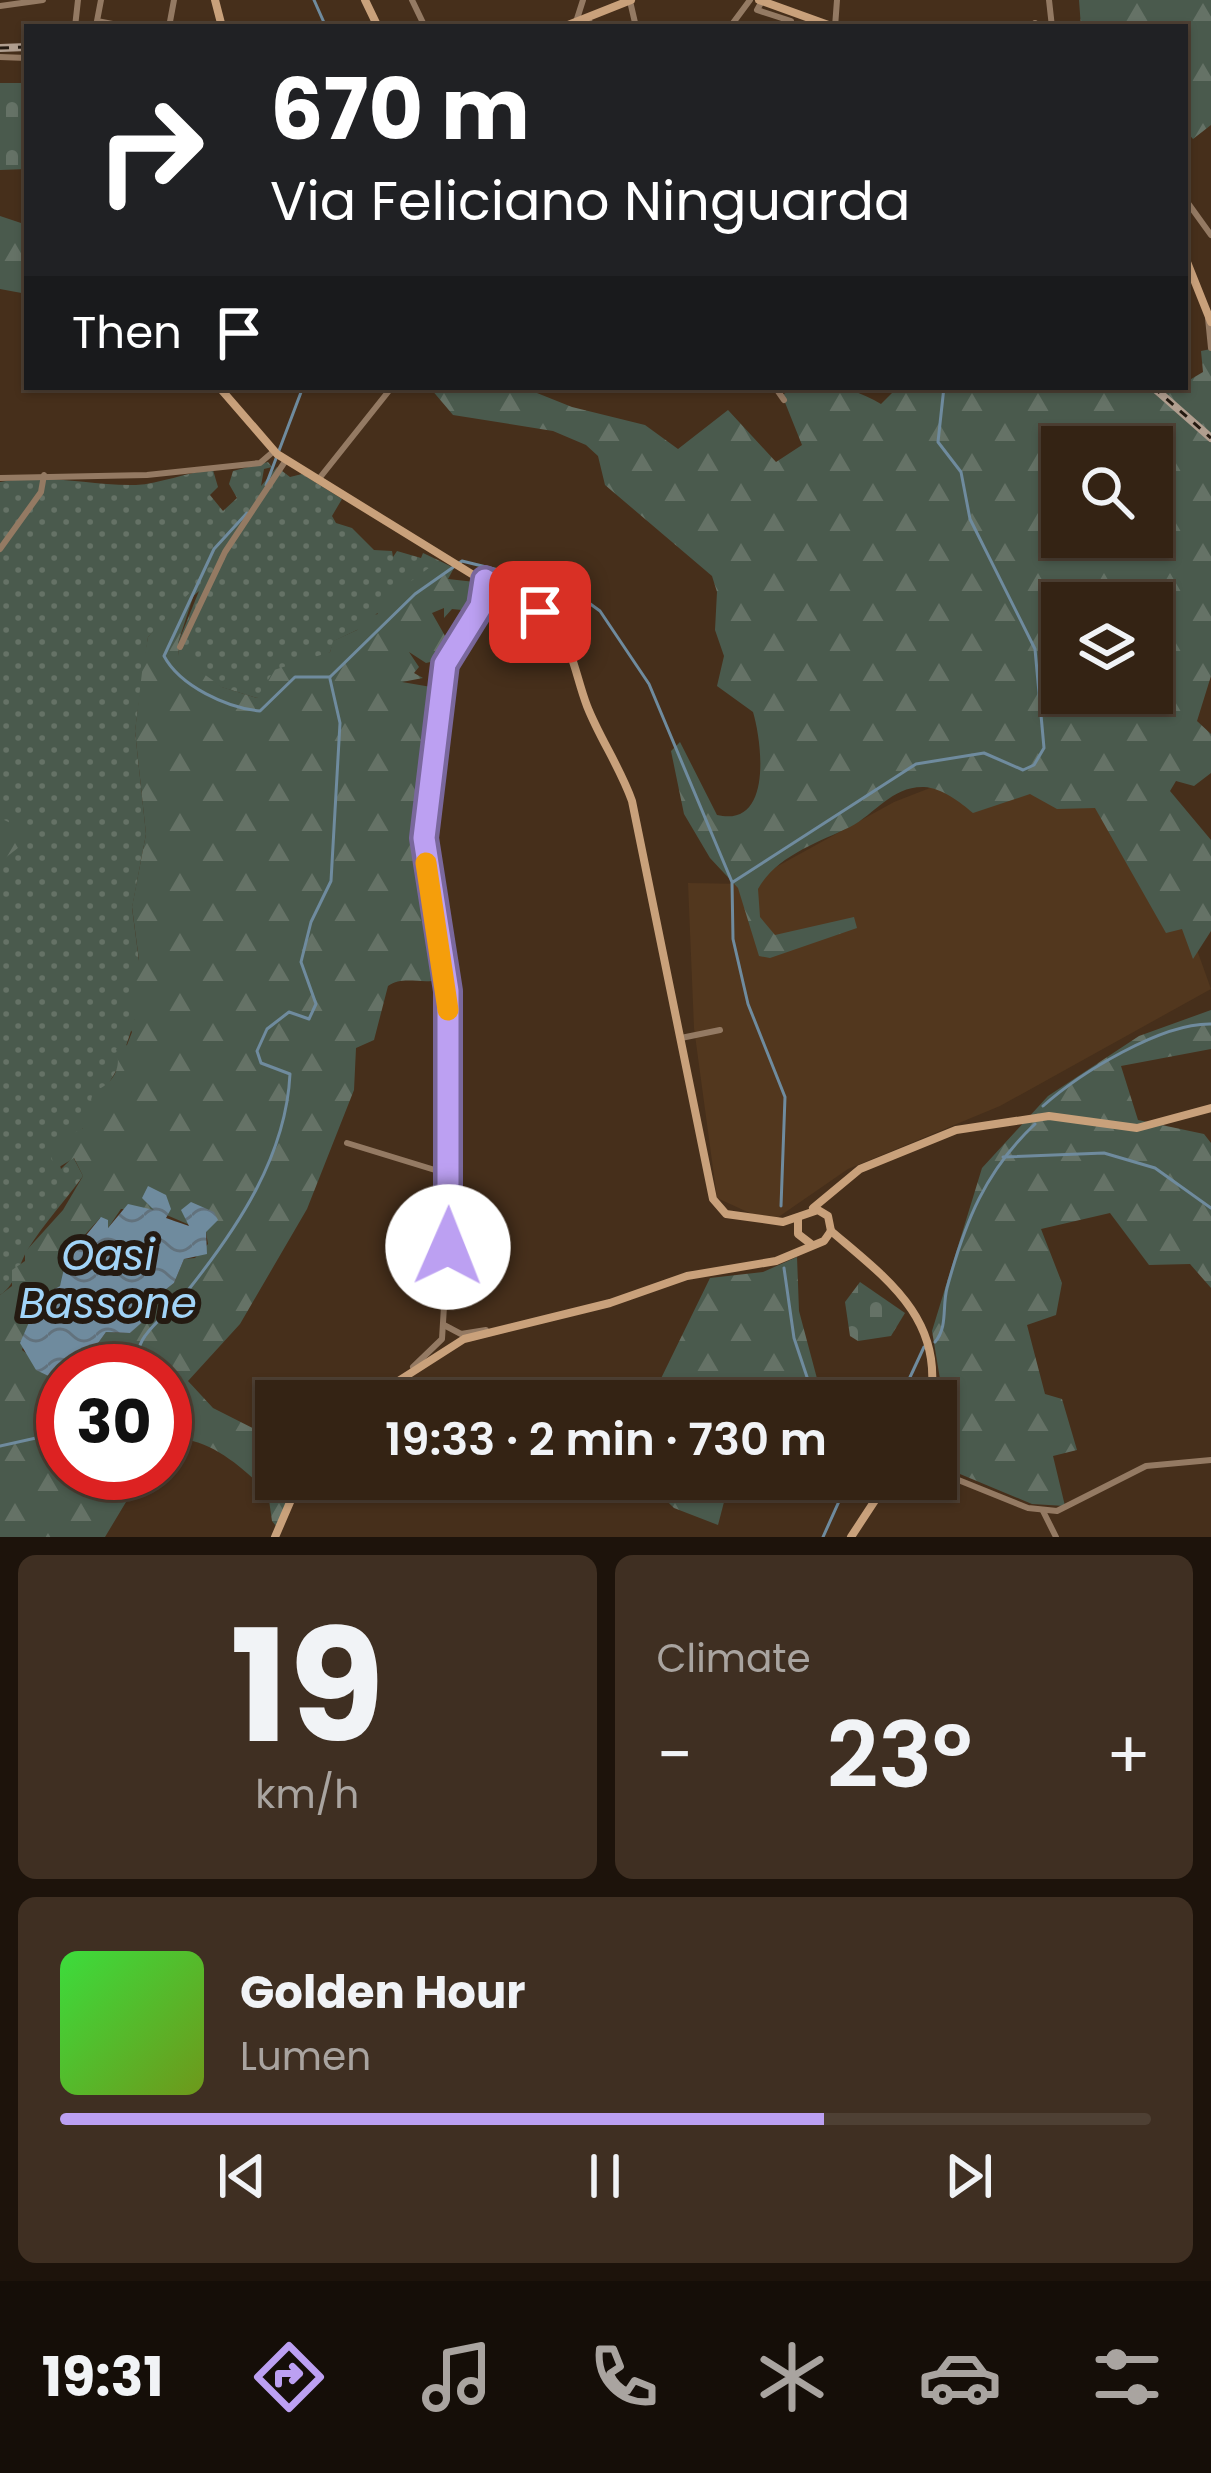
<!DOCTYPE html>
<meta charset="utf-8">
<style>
:root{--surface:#342314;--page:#3f2f22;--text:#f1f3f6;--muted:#a9a4a0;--line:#4e4034;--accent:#bca0f2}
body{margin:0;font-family:Poppins,sans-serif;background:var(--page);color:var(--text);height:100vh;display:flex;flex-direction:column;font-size:45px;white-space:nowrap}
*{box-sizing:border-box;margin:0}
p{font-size:39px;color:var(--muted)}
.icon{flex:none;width:66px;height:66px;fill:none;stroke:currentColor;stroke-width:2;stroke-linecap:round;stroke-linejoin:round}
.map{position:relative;height:1537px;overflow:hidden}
.drawer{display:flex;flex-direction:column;gap:18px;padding:18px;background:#1d130b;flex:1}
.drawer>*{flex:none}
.top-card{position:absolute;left:24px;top:24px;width:1164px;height:366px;border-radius:0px;box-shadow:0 3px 9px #0004,0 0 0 3px var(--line);background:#202124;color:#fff;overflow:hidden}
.tools{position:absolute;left:1041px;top:426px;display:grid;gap:24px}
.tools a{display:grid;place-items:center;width:132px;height:132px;border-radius:0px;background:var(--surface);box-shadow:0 3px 9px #0004,0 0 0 3px var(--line);font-size:60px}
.speed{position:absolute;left:36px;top:1344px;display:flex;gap:24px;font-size:60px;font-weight:700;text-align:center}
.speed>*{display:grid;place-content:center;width:156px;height:156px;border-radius:50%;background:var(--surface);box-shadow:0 3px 9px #0004,0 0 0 3px var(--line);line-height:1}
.speed .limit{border:18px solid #d22;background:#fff;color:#111}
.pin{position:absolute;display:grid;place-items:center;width:102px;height:102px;color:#fff;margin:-51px;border-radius:24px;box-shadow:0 6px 18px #0006}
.me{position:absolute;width:132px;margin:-66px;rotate:1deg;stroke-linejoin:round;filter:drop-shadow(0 0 9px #0008)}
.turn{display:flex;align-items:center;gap:42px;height:252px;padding:0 48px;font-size:54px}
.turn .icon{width:156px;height:156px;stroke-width:2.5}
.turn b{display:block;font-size:84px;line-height:102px}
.then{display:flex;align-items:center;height:114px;padding:0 48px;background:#0003;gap:24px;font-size:45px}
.big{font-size:90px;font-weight:600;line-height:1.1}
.drawer .card{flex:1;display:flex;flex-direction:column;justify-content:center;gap:18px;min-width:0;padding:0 42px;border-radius:18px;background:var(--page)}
.drawer .dial{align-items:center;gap:0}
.dial b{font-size:156px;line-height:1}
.song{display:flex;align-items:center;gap:36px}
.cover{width:144px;height:144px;border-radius:18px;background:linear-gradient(135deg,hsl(120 70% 55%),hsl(80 70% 35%))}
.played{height:12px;border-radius:6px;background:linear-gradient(90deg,var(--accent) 70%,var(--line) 70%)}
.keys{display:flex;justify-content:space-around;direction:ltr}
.heat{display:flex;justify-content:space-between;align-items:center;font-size:66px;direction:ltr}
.drawer .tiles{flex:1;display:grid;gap:18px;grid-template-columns:1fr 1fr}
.card:last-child{grid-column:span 2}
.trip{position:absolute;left:255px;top:1380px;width:702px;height:120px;border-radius:0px;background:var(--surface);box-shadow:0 3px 9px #0004,0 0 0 3px var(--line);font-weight:600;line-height:120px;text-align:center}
.tabs{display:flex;height:192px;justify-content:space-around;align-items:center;background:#150e08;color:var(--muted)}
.tabs .icon{width:84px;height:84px}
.tabs .current{color:var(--accent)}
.tabs b{font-size:54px;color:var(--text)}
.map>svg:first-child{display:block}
.built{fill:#52371e}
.grass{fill:url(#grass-dots)}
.forest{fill:url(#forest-firs);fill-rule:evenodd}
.cemetery{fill:url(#cemetery-stones)}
.water{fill:url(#water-waves)}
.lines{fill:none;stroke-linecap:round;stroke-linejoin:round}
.stream{stroke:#6f8b9e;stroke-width:3}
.street{stroke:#947a63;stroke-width:6}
.secondary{stroke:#c9a17b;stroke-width:8}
.rail-casing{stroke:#b09e8f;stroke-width:8}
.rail{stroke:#241a11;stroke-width:3;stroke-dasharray:9;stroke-linecap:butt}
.route-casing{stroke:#7a689d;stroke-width:30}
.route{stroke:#bca0f2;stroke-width:21}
.slow{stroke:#f59e0b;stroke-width:21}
.labels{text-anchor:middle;stroke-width:12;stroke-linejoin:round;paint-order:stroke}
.water-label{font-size:42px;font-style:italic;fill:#a1d4f8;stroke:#241a11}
</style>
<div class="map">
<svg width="1211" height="1537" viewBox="0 0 1211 1537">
<defs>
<pattern id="grass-dots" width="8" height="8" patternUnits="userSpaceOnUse" patternTransform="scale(3)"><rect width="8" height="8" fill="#4a5a4d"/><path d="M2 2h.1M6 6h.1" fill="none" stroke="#657266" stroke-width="1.8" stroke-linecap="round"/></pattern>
<pattern id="forest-firs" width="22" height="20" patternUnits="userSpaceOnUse" patternTransform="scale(3)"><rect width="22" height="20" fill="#4a5a4d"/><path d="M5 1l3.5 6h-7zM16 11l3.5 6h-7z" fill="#657266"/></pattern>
<pattern id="cemetery-stones" width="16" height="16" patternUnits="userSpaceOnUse" patternTransform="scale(3)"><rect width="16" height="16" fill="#4a5a4d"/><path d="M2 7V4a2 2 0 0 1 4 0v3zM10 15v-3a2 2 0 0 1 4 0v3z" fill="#657266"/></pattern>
<pattern id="water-waves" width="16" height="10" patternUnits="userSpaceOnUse" patternTransform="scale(3)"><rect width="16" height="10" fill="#6f8b9e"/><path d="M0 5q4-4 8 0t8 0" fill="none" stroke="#62727d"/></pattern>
</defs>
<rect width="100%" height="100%" fill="#462f1b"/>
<path class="built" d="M971 772 1107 778 1161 849 1211 989 1000 1106 848 1169 777 1218 752 1214 717 1198 694 1028 688 883 745 884 894 802Z"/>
<path class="grass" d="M268 462 272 467 264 469 261 486 277 467 290 477 302 474 342 499 332 516 336 523 352 528 374 550 392 551 393 557 397 551 421 558 423 553 440 561 357 630 334 641 330 652 257 698 221 687 179 657 178 643 199 591 148 637 135 731 146 834 132 908 139 961 135 1019 120 1064 83 1128 56 1151 61 1169 73 1157 83 1176C65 1201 45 1222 28 1249 19 1263 16 1285 0 1295V482C49 473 89 486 136 485 159 484 187 472 213 470L218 487 210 495 223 511 237 498 229 484 233 471Z"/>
<g class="forest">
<path d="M1079 0H1211V125L1193 139 1185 130V27H1081Z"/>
<path d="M0 216 27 225V294L0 289Z"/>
<path d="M1211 349V676L1197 721 1211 734V773L1194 786 1176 781 1170 791 1211 840V931L1193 959 1182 929 1166 933 1095 808 1057 809 1030 794 973 813C960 802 942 788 924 787 892 786 875 814 850 827 819 842 776 856 758 889L760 917 775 935 854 917 857 928 770 958 759 956 738 888 710 858 684 814 671 751 680 742 717 815C773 828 762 742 753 712L717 686 724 656 715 630 717 592 712 576 605 485 598 456 586 445 553 431 453 415 431 389 522 387 572 407 645 425 678 449 728 410 776 462 802 445 782 395C813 376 852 387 881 404L898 387 1176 388 1203 372 1201 351ZM1062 447H1152V537H1062ZM1062 603H1152V693H1062Z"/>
<path d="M440 561 454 568 448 579 475 582 479 602 459 629 454 621 464 617 462 610 452 609 444 618V608L432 613 449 643 443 659 426 663 409 652 419 667 414 673 423 678 402 682 437 688 445 702 428 861 448 975C429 989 406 973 388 986L374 1040 356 1048 354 1090 307 1209 240 1324 188 1381 213 1408 276 1440V1479H296L280 1531 272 1521 268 1493C245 1469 204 1433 169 1440L165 1449V1371H78L106 1332 130 1333 147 1317V1304L174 1283 184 1259 195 1258 208 1244 206 1232 155 1210 121 1209 108 1228 100 1218 82 1238 60 1286 40 1297 22 1350 63 1381V1473H151L138 1482 105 1537H0V1295L12 1286V1270L25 1261V1252L63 1210 83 1176 74 1158 56 1169 50 1154 57 1149 53 1144 83 1128 81 1111 89 1110 93 1091C114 1085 122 1066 116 1049L127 1045 132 1032 127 1024 135 1019 132 967 139 960 132 907 146 834 135 731 143 664 148 637 197 585 178 643 179 656 222 687 257 698 274 670 330 652 333 641 357 630 362 617 378 614 374 610C385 601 427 568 440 561Z"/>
<path d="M0 818 23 829V844L0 862Z"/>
<path d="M1211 1010V1049L1121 1066 1138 1120 1204 1134 1211 1143V1288L1190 1264 1149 1265 1110 1213 1041 1229 1062 1283 1056 1315 1027 1325 1045 1394 1062 1399 1077 1450 1053 1456 1065 1506 1032 1504 936 1464 940 1379 932 1331 982 1168 1048 1096 1139 1036Z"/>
<path d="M797 1257 799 1311 823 1401H760L742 1384 741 1401H650L710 1278 763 1272Z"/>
<path d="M644 1479H730L718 1525 674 1508Z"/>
</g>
<g class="cemetery">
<path d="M0 83H27V169L0 170Z"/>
<path d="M860 1282 905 1313 891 1336 858 1341 850 1336 845 1302Z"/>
</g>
<path class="water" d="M148 1186 166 1195 171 1209 166 1218 189 1226 181 1210 191 1202 214 1212 218 1220 206 1232 207 1254 184 1259 174 1283 147 1304 148 1317 130 1333 106 1332 78 1371H63L61 1382 36 1370 20 1343 40 1297 60 1286 66 1260 101 1217 108 1220V1228L128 1204 154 1210 142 1198Z"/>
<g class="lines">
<g class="stream">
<path d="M314 0 326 27"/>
<path d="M266 485 303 387"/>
<path d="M247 513 214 549 164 656C180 686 227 708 260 711L295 677H330"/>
<path d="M330 677 415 594 462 561 567 587 600 611 649 684 732 882 733 939 748 1004 785 1097 781 1206"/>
<path d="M733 882 916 764 984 753 1023 770 1034 765 1044 748 1035 649 970 519 961 472 938 442 944 387"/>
<path d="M1043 1106C1080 1073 1161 1023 1211 1024"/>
<path d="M1003 1157 1104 1153 1155 1168 1211 1208"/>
<path d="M784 1268 794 1338 815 1401"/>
<path d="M935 1342C948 1327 942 1307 947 1288 965 1222 985 1171 1035 1124"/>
<path d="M131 1371C135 1361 138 1345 145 1336 156 1320 176 1306 189 1289 238 1227 286 1156 290 1074L261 1063 257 1051 267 1029 289 1012 309 1019 316 1004 301 962 311 922 331 881 340 723 330 679"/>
<path d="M899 1401 924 1347"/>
<path d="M0 1446 63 1432"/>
<path d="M823 1537 849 1479"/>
</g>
<g class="street">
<path d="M101 0 97 21 128 27"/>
<path d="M412 0 425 27"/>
<path d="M1049 0 1052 27"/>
<path d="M630 1 636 27"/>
<path d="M762 1 757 10 791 21 789 27"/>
<path d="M0 6 43 0"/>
<path d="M585 18 595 27"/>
<path d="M576 22 583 0"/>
<path d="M1035 23V27"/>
<path d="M75 27 78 0"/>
<path d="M169 27 174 0"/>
<path d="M730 27 750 0"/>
<path d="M835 27 837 0"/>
<path d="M0 57 27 58"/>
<path d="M1185 199 1211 235"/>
<path d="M1208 318 1211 348"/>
<path d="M775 387 784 400"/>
<path d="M0 478 147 475 260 463 274 451"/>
<path d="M318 480 392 387"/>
<path d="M0 549 41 492 44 475"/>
<path d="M180 647 225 552 286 460"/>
<path d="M681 1038 720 1030"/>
<path d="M347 1143 448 1174"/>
<path d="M444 1325 461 1334 486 1330"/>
<path d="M413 1367 442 1339 450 1208 448 991 424 838 445 664 481 606 485 582"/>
<path d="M936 1471 1028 1508 1057 1511 1146 1466 1211 1460"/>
<path d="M1043 1511 1056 1537"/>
</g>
<g class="secondary">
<path d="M215 0 222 27"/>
<path d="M365 0 378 27"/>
<path d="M759 0 834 27"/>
<path d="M563 27 631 0"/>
<path d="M1185 257 1211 322"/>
<path d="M219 387 277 454 556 626C574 652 576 677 587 706 600 739 620 767 632 801L713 1199 726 1214 783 1222 818 1210 828 1216 831 1231"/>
<path d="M813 1208 860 1169 956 1130 1049 1116 1137 1128 1211 1108"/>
<path d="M798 1219V1234L811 1244"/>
<path d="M831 1231C886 1278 945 1319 930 1401"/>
<path d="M367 1401 464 1339 610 1303 687 1276 776 1261 824 1241 831 1231"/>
<path d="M275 1537 300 1479"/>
<path d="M851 1537 889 1479"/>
</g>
<defs>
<g id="rail">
<path d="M0 48 27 47"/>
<path d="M1153 387 1211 438"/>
</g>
</defs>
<use href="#rail" class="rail-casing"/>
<use href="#rail" class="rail"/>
</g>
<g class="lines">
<defs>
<path id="route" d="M448 1247V991L424 838 445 664 481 606 485 580 540 612"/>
</defs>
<use href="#route" class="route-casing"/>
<use href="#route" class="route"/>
<path class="slow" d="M426 863 448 1010"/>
</g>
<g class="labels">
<g class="water-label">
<text x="108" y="1270">Oasi<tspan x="108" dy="48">Bassone</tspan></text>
</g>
</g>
</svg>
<div class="tools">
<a><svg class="icon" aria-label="search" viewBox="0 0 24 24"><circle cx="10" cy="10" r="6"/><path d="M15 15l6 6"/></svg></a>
<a><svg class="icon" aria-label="layers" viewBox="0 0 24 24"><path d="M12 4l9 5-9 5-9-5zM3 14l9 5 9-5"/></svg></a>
</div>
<div class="speed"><div class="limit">30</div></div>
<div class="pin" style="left:540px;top:612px;background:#d93025"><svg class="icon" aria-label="arrive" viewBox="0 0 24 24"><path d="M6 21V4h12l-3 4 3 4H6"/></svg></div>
<svg class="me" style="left:448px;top:1247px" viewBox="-20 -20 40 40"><circle r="19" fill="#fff"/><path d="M0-13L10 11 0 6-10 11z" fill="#bca0f2"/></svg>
<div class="trip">19:33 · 2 min · 730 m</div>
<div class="top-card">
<div class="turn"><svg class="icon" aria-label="right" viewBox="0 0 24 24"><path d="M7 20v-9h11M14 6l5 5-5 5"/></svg><div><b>670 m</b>Via Feliciano Ninguarda</div></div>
<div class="then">Then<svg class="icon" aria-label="arrive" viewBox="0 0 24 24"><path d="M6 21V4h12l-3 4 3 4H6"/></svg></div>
</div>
</div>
<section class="drawer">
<div class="tiles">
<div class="card dial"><b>19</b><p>km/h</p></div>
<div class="card"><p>Climate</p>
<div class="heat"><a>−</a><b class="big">23°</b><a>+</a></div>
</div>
<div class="card">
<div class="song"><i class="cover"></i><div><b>Golden Hour</b><p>Lumen</p></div></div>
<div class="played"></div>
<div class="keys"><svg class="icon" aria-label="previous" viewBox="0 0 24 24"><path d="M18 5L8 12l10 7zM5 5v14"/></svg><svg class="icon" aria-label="pause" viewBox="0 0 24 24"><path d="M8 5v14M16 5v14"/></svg><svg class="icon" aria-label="next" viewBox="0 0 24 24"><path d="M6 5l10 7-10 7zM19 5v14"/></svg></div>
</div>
</div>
</section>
<nav class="tabs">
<b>19:31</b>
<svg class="icon current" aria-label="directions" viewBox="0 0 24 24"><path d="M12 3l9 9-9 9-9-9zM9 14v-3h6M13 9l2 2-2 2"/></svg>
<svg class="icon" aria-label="music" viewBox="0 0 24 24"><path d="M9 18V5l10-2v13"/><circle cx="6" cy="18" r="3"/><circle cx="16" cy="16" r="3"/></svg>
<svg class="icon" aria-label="phone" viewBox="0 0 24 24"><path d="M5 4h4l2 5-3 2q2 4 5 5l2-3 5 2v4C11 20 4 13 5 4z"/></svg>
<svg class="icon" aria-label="climate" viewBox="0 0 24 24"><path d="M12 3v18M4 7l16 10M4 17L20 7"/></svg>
<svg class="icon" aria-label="car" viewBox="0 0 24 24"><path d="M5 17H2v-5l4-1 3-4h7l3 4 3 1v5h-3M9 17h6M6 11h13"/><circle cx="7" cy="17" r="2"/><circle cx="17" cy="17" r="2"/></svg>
<svg class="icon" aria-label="filters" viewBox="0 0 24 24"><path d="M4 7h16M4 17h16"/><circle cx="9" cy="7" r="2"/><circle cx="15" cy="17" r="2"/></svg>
</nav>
